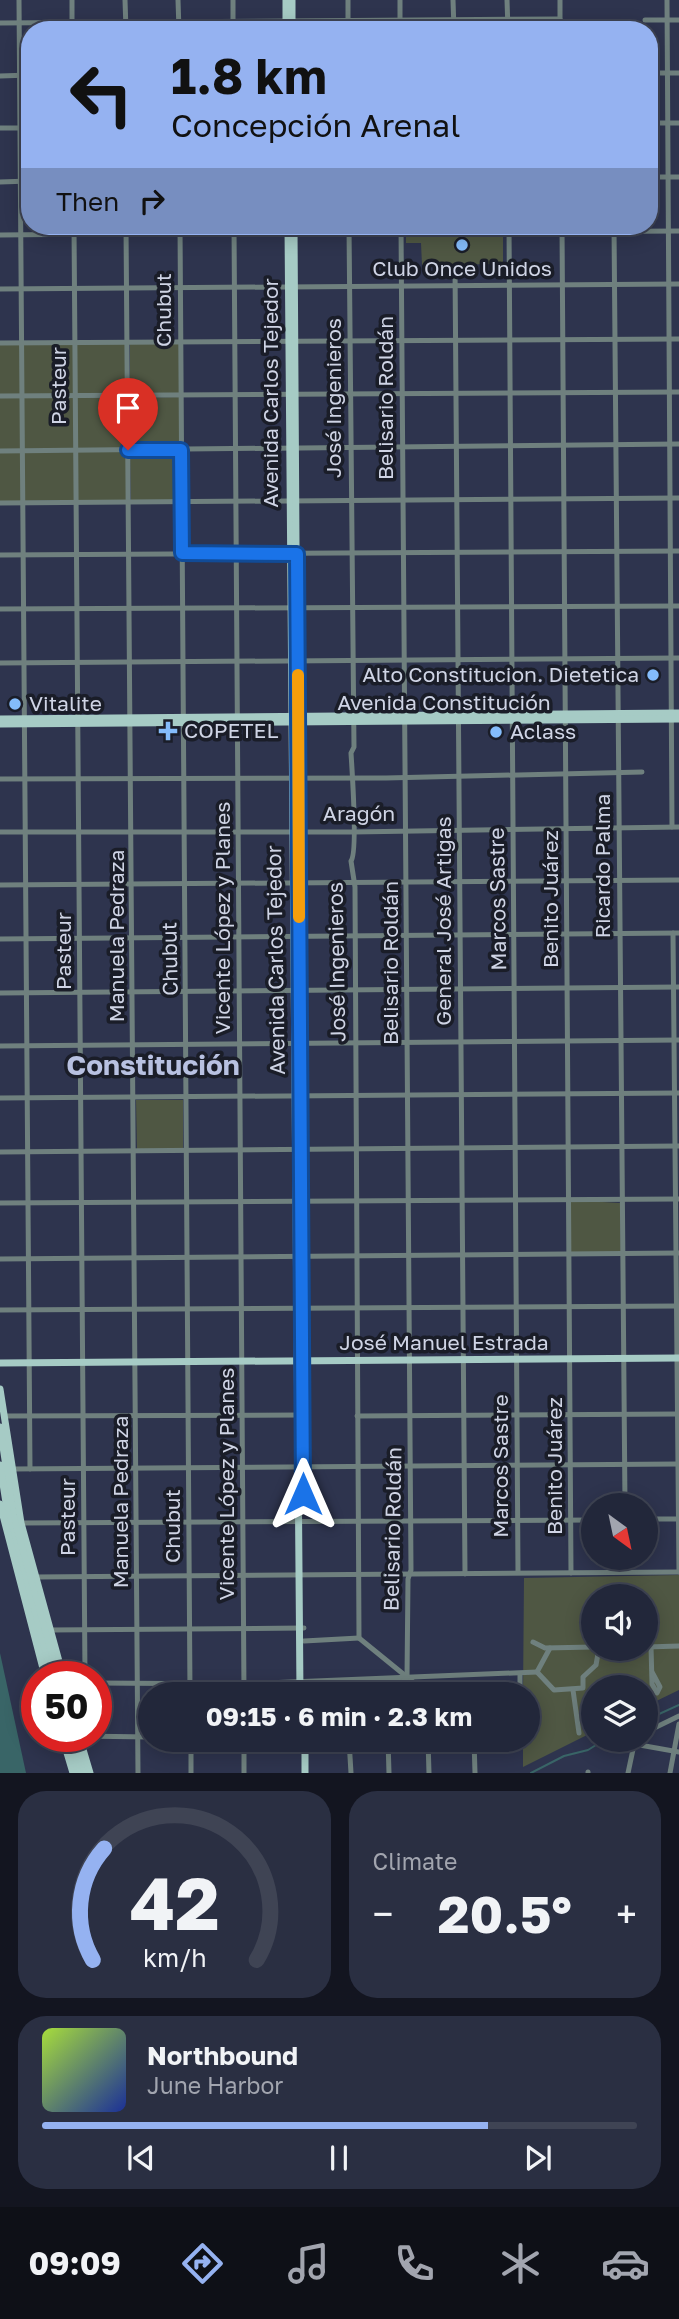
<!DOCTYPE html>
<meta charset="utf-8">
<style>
:root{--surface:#22273a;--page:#2a2f42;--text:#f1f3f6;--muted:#a2a5af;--line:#3f4454;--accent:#95b2f1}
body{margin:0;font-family:"Golos Text",sans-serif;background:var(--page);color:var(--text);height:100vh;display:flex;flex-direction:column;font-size:26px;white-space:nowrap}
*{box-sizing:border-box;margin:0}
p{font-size:23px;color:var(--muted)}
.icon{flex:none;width:38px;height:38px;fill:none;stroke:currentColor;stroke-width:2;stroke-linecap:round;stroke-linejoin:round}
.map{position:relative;height:1773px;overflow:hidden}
.details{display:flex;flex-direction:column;gap:18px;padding:18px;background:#131520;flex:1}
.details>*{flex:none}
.banner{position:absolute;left:21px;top:21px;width:637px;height:214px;border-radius:28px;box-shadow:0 4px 18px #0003,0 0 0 2px var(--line);background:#95b2f1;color:#111;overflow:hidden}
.needle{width:46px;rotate:147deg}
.fabs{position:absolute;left:581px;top:1493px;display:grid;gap:14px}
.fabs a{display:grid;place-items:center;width:77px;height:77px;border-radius:50%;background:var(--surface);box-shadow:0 4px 18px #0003,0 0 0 2px var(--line);font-size:35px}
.speed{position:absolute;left:21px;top:1661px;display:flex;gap:14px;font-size:35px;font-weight:700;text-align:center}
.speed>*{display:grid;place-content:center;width:91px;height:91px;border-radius:50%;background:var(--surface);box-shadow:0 4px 18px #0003,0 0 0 2px var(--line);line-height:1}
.speed .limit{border:10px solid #d22;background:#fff;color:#111}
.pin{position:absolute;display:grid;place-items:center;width:60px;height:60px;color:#fff;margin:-72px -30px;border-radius:50% 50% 50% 0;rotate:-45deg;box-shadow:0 0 7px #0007}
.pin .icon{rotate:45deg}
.me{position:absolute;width:77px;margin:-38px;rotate:0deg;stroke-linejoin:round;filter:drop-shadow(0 0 5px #0008)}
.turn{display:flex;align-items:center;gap:24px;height:147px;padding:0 35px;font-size:32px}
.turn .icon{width:91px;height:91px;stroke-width:2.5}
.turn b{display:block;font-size:49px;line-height:60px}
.then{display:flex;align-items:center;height:66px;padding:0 35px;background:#0003;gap:14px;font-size:26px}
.big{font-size:52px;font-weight:700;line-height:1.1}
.details .card{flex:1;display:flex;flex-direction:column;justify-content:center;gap:10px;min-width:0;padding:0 24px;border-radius:28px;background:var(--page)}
.details .dial{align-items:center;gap:0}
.dial svg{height:182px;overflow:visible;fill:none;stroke:var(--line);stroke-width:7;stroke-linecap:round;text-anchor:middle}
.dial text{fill:var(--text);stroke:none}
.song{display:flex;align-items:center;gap:21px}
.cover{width:84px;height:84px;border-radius:10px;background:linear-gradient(135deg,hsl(80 70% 55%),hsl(230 70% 35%))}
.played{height:7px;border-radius:4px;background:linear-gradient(90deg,var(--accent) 75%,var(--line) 75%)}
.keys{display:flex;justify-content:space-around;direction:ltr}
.heat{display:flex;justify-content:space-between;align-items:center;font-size:38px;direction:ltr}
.details .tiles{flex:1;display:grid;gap:18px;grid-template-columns:1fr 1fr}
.card:last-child{grid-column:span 2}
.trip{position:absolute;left:138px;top:1682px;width:402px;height:70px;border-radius:35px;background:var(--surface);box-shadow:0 4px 18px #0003,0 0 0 2px var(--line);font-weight:700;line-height:70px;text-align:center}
.tab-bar{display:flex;height:112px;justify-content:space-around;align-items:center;background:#0e1017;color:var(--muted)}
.tab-bar .icon{width:49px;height:49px}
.tab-bar .current{color:var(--accent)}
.tab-bar b{font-size:32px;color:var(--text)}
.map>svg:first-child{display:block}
.green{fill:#4f5743;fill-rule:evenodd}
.water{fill:#396567}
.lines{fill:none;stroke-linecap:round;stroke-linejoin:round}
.stream{stroke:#396567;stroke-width:2}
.minor{stroke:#6f807e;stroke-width:5}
.major{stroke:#a6cbc5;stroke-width:7}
.route-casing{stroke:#114b97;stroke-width:18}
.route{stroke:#1a73e8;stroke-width:12}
.slow{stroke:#f59e0b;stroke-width:12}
.poi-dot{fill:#84bcfb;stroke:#1a1d28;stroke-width:2.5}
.labels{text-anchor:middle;stroke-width:7;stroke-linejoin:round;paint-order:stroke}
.poi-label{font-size:21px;fill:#cfd4e5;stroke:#1a1d28;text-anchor:start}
.street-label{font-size:21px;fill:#cfd4e5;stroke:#1a1d28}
.district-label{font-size:28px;font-weight:bold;fill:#b8c1e1;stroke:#1a1d28}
</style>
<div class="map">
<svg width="679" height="1773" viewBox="0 0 679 1773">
<rect width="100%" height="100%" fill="#2e344e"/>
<g class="green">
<path d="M421 226H503V264L422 265 421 243H406V235H421Z"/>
<path d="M179 343V393L130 394V344Z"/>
<path d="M20 344V394H0V345Z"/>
<path d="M23 344H73V394L24 395Z"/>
<path d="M76 344H126V393L77 394Z"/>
<path d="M73 397 74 448 24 449V398Z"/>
<path d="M126 397 127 448 77 449V398Z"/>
<path d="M179 397 180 448H131L130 398Z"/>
<path d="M0 398H20L21 449H0Z"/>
<path d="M74 452V500L25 501 24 453Z"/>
<path d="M77 452H127V500H78Z"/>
<path d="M130 452H179L180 500H131Z"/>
<rect x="0" y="453" width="21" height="48"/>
<path d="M136 1100H183V1148L137 1150Z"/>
<path d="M569 1200 620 1203 621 1252 569 1254Z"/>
<path d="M679 1575V1690L646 1706V1687H593V1732L523 1767V1740H528V1694H523L524 1578ZM593 1596H646V1648H593Z"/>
</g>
<path class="water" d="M0 1653 26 1773H0Z"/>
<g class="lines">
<g class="stream">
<path d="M646 1720 679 1705"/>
<path d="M531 1773 564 1756 588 1750 604 1740"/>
</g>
<g class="minor">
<path d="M19 0 30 1469"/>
<path d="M72 0V30"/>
<path d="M125 0 126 30"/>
<path d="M178 0 179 30"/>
<path d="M233 0V30"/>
<path d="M348 0V30"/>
<path d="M400 0V30"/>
<path d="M453 0 454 30"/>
<path d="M507 0 508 30"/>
<path d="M560 0V30"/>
<path d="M667 0 672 827"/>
<path d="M645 20H679"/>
<path d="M0 23 560 19"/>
<path d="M649 73H679"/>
<path d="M0 76 30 75"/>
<path d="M649 123H679"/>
<path d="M0 128H30"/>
<path d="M649 177H679"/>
<path d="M0 182 30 181"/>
<path d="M74 226 85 1676"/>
<path d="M126 226 138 1773"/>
<path d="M180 226 190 1694"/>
<path d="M234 226 244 1694"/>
<path d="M349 226 354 747 351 753C352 770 358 852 351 861L355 887 359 1638"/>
<path d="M401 226 411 1570 408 1579 407 1677"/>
<path d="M509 226 518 1572"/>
<path d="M562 226 571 1573"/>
<path d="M614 226 625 1505"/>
<path d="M510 232 679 231"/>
<path d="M0 235 421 231"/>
<path d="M455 267 465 1574"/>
<path d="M0 289 679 284"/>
<path d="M0 343 679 339"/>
<path d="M0 396 679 392"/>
<path d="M0 451 679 444"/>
<path d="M0 503 679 498"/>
<path d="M0 555 679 551"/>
<path d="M0 609 679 606"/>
<path d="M0 663 679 658"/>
<path d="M0 779 386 778 642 772"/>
<path d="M0 832H353L679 827"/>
<path d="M0 885 679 880"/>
<path d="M673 933 679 1572"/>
<path d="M0 939 679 933"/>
<path d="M0 993 679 987"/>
<path d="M0 1046 679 1040"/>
<path d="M0 1098 679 1093"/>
<path d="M0 1152 679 1146"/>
<path d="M0 1203 679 1199"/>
<path d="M0 1259 679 1253"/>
<path d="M0 1310 679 1306"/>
<path d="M4 1416 302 1415"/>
<path d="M357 1416 679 1414"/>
<path d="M12 1469 679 1464"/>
<path d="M646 1519H679"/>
<path d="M21 1523 593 1520"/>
<path d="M625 1558V1571"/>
<path d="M35 1577 679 1572"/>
<path d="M49 1630 304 1628"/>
<path d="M359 1638 418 1686 423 1694"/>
<path d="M304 1641 359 1638"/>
<path d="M533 1642 545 1648 593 1647"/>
<path d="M651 1646 652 1684 657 1693 660 1687 652 1672"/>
<path d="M646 1647 679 1646"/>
<path d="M550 1648 537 1672 554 1690 583 1688V1677L596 1665 599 1648"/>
<path d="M520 1675V1694"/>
<path d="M96 1683 244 1684 537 1672"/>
<path d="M573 1690 579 1733"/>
<path d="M392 1694 407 1677"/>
<path d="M646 1732 679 1716"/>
<path d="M79 1736 150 1737"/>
<path d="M191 1740V1773"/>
<path d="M244 1740V1773"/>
<path d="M349 1740 351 1773"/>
<path d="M388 1740 389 1773"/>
<path d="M428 1740 429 1773"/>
<path d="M474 1740 475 1773"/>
<path d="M634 1744 679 1752"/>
<path d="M588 1773V1772"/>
<path d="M628 1773 635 1740"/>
<path d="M670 1773 679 1724"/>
</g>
<g class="major">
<path d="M286 0V30"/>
<path d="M292 0V30"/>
<path d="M288 226 300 1694"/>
<path d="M294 226 299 1021"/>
<path d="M0 719 679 713"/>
<path d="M0 724 679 719"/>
<path d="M0 1363 679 1358"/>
<path d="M0 1389 21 1523 63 1676"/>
<path d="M0 1427 14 1519 57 1676"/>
<path d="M0 1465 10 1528 51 1676"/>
<path d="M0 1504 45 1676"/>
<path d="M62 1736 73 1773"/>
<path d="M68 1736 79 1773"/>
<path d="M74 1736 85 1773"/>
<path d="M79 1736 90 1773"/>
<path d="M305 1740V1773"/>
</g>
</g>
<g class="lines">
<defs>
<path id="route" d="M128 450H181L182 553 297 554 303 1494"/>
</defs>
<use href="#route" class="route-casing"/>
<use href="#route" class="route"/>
<path class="slow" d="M298 675 299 917"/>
</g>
<g class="poi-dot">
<circle cx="462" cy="245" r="7"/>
<circle cx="653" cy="675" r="7"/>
<circle cx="15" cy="704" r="7"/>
<path d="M164.5 720.5h7v7h7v7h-7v7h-7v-7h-7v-7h7z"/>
<circle cx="496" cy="732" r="7"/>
</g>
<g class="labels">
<g class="poi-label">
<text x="462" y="276" text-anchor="middle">Club Once Unidos</text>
<text x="639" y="682" text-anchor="end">Alto Constitucion. Dietetica</text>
<text x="29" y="711">Vitalite</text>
<text x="184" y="738">COPETEL</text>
<text x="510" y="739">Aclass</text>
</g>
<g class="street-label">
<text transform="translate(164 310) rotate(-90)" y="7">Chubut</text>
<text transform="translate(59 386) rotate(-90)" y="7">Pasteur</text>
<text transform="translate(271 393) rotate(-90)" y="7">Avenida Carlos Tejedor</text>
<text transform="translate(334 398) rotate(-90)" y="7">José Ingenieros</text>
<text transform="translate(386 398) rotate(-90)" y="7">Belisario Roldán</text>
<text x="444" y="710">Avenida Constitución</text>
<text x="359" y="821">Aragón</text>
<text transform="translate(603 866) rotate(-90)" y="7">Ricardo Palma</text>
<text transform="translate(498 899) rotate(-91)" y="7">Marcos Sastre</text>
<text transform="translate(551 899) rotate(-90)" y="7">Benito Juárez</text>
<text transform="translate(223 918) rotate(-90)" y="7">Vicente López y Planes</text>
<text transform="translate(444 921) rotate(-90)" y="7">General José Artigas</text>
<text transform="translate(117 936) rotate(-90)" y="7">Manuela Pedraza</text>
<text transform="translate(64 951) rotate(-90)" y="7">Pasteur</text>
<text transform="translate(170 959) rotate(-91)" y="7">Chubut</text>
<text transform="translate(276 960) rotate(-91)" y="7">Avenida Carlos Tejedor</text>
<text transform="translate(337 962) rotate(-91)" y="7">José Ingenieros</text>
<text transform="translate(391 963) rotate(-90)" y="7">Belisario Roldán</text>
<text x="444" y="1350">José Manuel Estrada</text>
<text transform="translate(501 1466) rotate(-90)" y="7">Marcos Sastre</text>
<text transform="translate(555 1466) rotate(-90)" y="7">Benito Juárez</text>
<text transform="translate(227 1484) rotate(-90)" y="7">Vicente López y Planes</text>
<text transform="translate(121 1502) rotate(-90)" y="7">Manuela Pedraza</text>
<text transform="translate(68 1517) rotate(-90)" y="7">Pasteur</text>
<text transform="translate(173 1526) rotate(-90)" y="7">Chubut</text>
<text transform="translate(393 1529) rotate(-89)" y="7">Belisario Roldán</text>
</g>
<g class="district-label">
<text x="153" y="1075">Constitución</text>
</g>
</g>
</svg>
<div class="fabs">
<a><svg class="needle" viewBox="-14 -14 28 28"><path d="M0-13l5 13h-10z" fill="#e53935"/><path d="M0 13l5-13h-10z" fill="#a2a5af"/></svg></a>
<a><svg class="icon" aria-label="sound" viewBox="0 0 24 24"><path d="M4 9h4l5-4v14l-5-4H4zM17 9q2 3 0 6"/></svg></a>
<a><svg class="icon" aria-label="layers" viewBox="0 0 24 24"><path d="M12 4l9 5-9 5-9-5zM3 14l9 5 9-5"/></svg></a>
</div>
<div class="speed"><div class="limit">50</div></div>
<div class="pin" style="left:128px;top:450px;background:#d93025"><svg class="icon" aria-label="arrive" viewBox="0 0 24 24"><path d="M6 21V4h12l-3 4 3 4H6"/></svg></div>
<svg class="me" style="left:303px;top:1494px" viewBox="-20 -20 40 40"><path d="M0-17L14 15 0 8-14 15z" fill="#1a73e8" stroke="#fff" stroke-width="4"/></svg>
<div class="trip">09:15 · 6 min · 2.3 km</div>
<div class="banner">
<div class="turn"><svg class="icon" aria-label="left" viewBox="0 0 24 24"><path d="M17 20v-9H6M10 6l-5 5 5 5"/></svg><div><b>1.8 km</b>Concepción Arenal</div></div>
<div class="then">Then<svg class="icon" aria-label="right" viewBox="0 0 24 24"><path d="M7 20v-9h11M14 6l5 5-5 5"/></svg></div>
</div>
</div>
<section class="details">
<div class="tiles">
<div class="card dial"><svg viewBox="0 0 100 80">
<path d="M14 69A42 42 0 1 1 86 69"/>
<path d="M14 69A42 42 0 0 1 19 20" stroke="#95b2f1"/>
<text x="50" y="56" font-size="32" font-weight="700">42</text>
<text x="50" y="72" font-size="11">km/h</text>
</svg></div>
<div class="card"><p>Climate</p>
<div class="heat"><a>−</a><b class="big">20.5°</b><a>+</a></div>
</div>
<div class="card">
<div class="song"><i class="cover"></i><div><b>Northbound</b><p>June Harbor</p></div></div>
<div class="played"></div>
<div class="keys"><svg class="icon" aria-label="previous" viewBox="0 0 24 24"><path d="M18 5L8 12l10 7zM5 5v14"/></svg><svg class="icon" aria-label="pause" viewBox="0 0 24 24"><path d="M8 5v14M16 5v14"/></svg><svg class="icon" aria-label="next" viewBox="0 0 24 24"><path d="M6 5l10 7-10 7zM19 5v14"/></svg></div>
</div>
</div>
</section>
<nav class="tab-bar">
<b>09:09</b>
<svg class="icon current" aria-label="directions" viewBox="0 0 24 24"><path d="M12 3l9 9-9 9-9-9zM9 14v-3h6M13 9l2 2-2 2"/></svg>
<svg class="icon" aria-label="music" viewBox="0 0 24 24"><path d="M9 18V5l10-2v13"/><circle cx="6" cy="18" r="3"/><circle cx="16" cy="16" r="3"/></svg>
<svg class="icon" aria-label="phone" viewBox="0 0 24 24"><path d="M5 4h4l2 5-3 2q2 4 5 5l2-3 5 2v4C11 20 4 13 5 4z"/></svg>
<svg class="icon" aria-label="climate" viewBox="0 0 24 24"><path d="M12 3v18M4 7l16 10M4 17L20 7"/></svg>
<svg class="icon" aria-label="car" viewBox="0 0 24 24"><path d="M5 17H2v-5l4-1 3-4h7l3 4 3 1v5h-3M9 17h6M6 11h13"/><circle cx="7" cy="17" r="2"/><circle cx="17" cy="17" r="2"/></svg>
</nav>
